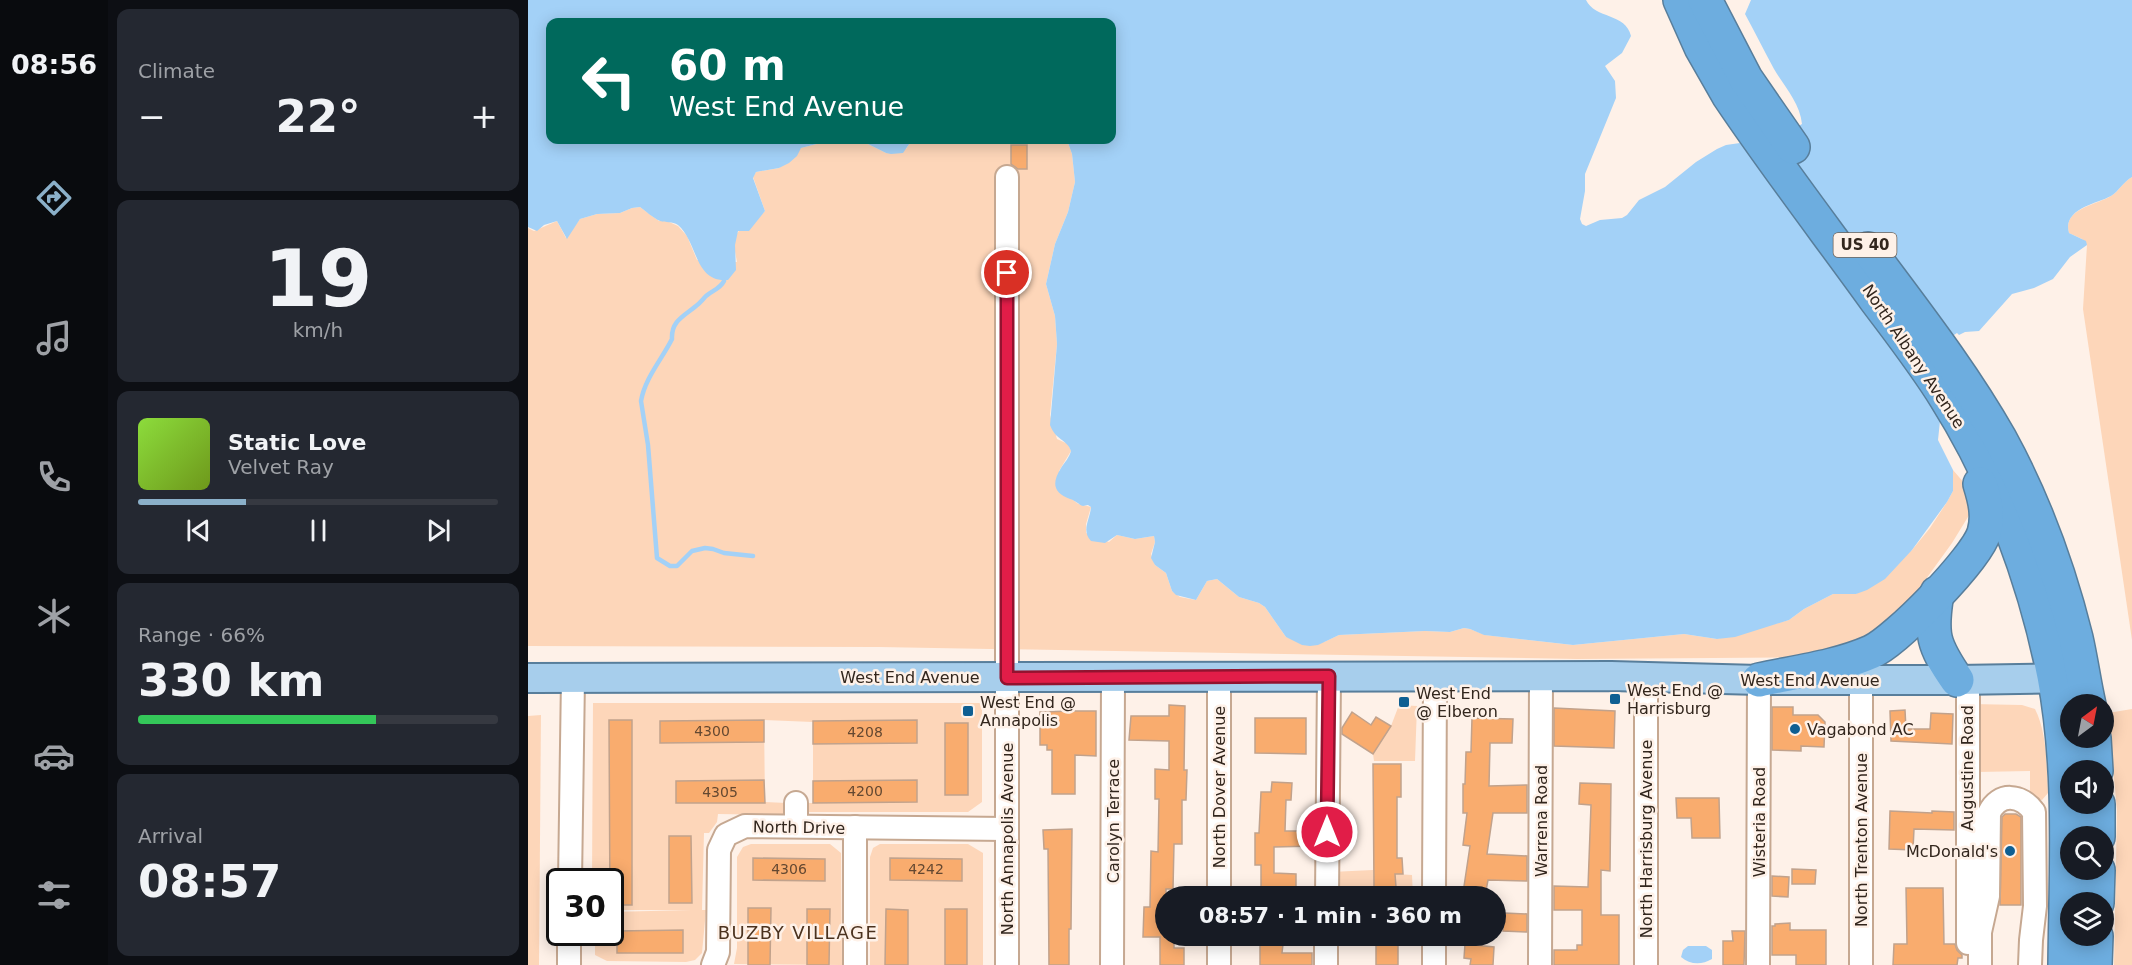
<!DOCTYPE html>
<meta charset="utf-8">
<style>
:root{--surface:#171b24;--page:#242831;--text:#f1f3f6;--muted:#9ea1a6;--line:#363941;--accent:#8bb0c9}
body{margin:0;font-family:"DejaVu Sans",sans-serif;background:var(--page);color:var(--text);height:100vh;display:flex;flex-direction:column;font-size:22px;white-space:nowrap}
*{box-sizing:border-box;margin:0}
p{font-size:20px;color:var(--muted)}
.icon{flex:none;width:33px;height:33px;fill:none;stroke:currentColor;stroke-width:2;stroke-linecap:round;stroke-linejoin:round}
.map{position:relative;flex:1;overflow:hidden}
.sheet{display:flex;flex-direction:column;gap:9px;padding:9px;background:#0d0f14;width:420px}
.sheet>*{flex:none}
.top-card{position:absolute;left:18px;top:18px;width:570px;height:126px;border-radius:12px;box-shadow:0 3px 15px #0003;background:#00695c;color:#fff;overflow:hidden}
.needle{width:39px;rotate:32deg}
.buttons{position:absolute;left:1532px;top:694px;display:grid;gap:12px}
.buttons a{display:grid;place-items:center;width:54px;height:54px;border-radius:50%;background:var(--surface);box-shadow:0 3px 15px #0003;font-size:30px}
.speed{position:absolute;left:18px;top:868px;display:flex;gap:12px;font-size:30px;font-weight:700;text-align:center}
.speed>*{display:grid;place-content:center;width:78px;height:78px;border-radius:50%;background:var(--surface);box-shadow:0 3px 15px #0003;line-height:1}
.speed .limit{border:3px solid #111;border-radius:9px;background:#fff;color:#111}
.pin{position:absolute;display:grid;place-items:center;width:51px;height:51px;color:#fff;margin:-26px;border:3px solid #fff;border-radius:50%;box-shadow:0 2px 6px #0007}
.me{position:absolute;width:66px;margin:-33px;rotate:0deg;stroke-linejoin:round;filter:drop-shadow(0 0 4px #0008)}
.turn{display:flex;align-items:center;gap:21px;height:126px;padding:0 24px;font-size:27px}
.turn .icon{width:78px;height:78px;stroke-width:2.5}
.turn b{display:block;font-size:42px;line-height:51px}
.big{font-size:45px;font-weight:700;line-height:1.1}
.sheet .tile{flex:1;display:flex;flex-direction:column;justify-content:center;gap:9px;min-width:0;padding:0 21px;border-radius:12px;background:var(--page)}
.sheet .dial{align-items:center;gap:0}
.dial b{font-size:78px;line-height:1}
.song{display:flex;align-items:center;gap:18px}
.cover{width:72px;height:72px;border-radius:9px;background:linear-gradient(135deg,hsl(90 70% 55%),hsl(80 70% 35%))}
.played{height:6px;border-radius:3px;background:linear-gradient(90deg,var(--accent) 30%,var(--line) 30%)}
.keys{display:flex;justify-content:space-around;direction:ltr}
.heat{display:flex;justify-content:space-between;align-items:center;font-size:33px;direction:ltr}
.charge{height:9px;border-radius:4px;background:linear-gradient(90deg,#34c759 66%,var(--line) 0)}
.trip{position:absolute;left:627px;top:886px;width:351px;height:60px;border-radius:30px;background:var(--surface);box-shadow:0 3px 15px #0003;font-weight:700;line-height:60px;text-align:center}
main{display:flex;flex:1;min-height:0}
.tabs{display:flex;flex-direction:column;width:108px;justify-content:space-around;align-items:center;background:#090b0e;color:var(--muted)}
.tabs .icon{width:42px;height:42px}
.tabs .selected{color:var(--accent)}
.tabs b{font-size:27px;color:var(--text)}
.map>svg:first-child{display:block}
.green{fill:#fdd6b9}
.water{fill:#a3d1f7}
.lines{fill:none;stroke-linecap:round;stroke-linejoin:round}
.stream{stroke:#a3d1f7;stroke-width:4.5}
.building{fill:#f9ac6e;stroke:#c1a28c;stroke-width:1.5}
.minor-casing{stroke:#c6a891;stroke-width:26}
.major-casing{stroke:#587e9b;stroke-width:32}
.highway-casing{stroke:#587e9b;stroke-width:36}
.minor{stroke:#fff;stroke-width:22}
.major{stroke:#a7ceec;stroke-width:28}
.highway{stroke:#6daddf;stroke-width:33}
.route-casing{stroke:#92132f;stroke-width:15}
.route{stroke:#e11d48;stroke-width:10}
.poi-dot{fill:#0f5f92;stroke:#fef1e8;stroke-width:2}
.labels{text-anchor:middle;stroke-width:5;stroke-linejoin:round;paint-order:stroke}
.number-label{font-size:14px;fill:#644831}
.shield{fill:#fef1e8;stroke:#6f635a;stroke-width:1.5}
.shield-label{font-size:15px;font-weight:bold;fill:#32261d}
.street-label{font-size:16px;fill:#32261d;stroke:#fef1e8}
.poi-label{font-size:16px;fill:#32261d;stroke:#fef1e8;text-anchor:start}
.neighbourhood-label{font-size:18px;letter-spacing:1.5px;fill:#4b321e;stroke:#fef1e8}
</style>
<main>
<nav class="tabs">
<b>08:56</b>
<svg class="icon selected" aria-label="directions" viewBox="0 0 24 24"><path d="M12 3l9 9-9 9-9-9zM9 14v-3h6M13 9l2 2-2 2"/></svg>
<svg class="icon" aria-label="music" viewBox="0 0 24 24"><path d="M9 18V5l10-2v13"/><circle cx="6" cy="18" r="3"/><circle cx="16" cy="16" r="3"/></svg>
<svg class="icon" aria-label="phone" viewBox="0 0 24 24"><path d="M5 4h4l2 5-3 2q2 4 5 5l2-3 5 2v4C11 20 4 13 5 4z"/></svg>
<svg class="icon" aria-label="climate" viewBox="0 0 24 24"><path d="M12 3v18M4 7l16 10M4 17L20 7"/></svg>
<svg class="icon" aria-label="car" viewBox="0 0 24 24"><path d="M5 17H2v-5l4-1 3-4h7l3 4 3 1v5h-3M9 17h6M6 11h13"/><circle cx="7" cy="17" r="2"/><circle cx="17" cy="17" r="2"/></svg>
<svg class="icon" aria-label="filters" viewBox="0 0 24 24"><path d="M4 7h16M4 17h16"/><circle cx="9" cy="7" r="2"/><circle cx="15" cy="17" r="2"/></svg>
</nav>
<section class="sheet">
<div class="tile"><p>Climate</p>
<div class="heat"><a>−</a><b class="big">22°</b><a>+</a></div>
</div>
<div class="tile dial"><b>19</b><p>km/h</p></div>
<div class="tile">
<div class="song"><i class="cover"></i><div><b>Static Love</b><p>Velvet Ray</p></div></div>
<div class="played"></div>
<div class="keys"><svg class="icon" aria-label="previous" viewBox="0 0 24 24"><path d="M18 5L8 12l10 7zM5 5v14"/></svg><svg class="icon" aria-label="pause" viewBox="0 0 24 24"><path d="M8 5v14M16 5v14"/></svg><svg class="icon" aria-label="next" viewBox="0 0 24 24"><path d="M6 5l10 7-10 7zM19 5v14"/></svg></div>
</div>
<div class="tile"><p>Range · 66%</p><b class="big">330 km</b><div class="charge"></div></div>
<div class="tile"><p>Arrival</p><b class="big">08:57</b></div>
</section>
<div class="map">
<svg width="1604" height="965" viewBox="0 0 1604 965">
<rect width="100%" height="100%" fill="#fef1e8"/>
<g class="green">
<path d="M304 140H332L358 153 378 149 384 140H539L544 154 547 182 540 212 527 244 518 284 527 316 529 344 522 415 529 439 540 444 543 451 531 471C535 481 539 497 549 503 553 506 558 505 563 507L558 524V533L581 542 589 535 607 539 626 536 627 542 623 554 627 565 638 573 644 591 652 597 668 600 679 581 689 579 711 597 731 603 737 607 758 637 796 642 811 635 897 631 922 632 936 628 942 629 957 635 1045 645 1156 634 1189 639 1261 620 1276 609 1305 594H1328L1384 550 1402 528 1419 502 1425 491V470L1437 484 1443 512 1424 543 1372 615 1305 657 1049 659 351 647 0 646V228L6 231 29 221 38 238 52 219 69 214 92 213 104 208 112 207 131 221H139L150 226 159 236 169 260 209 262C207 251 203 237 213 229L218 231 237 211 225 177 228 172 251 168 273 148Z"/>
<path d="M1604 177V640L1555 309 1559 245 1554 239 1541 233C1534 209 1568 205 1583 196 1591 191 1595 182 1604 177Z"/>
<path d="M65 703H454V802L440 812H268V803H285V722L236 720 237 802 258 803V815L190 814 189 822 181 833H176L174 910H178L174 953 167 960 158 962 79 961 67 955V933H82L83 912 163 910H83L82 882H64Z"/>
<path d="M1443 704 1494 705 1507 709C1519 733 1519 766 1520 793L1514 800 1508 799 1502 793V771L1449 772Z"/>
<path d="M871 705 889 706 887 761H846L845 754 863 726Z"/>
<path d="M1604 709V965H1586L1589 810 1580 713Z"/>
<path d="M13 715 11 965H0V716Z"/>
<path d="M223 844H302L313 853 314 965 206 964 209 948V857L215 847Z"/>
<path d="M352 844H440L455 853V965H342V857L345 848Z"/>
<path d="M845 870 846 888 867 887V874L884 875 885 897H804L803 872Z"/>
</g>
<g class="water">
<path d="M0 0H1058C1067 19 1098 13 1103 36L1094 53 1077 66 1087 81 1088 98 1057 174V191L1052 219 1054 224 1058 226 1072 220 1094 218 1099 215 1111 200 1137 187 1168 162 1189 149 1198 145 1233 140 1265 129 1274 124C1272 103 1256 86 1246 69 1236 51 1227 32 1217 14L1223 0H1604V177C1595 182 1591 191 1583 196 1568 204 1534 209 1541 233L1558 241 1559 245 1542 257 1525 279 1506 288 1484 294 1451 331 1437 332 1431 335 1429 333 1417 341 1409 398 1412 421 1410 440 1425 470V491L1419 502 1384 550 1357 579 1339 590 1328 594H1305L1276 609 1261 620 1207 637 1189 639 1156 634 1045 645 956 635 942 629 936 628 922 632 897 631 811 635 790 645 782 646 774 645 758 637 737 607 731 603 711 597 689 579 679 581 668 600 648 595 644 591 638 573 627 565 623 558 627 542 626 536 607 539 589 535 577 543 563 541C553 530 562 520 563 507L560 505 555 506C551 505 547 500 542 499 526 493 523 484 533 468 537 462 541 458 543 451 539 439 528 441 522 425L529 344 527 316 518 284 527 244 540 212 547 182 544 154 539 140H584V22H22V140H304L273 148 269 156 261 163 251 168 228 172 225 178 237 211 221 231H210L207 245 208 270 200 280C166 283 170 242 150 225 144 221 138 223 132 221 125 218 118 211 112 207L104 208 92 213 69 214 52 219 39 239 29 221 16 225 9 231 0 227Z"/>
<path d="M332 140H384L375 153 363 154 358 153Z"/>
<path d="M1160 946H1178L1184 950V959C1174 965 1162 965 1153 957L1155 950Z"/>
</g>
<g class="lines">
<path class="stream" d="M196 281C192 289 185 290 178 296 175 299 172 303 168 306 156 316 143 321 144 339 134 359 117 378 113 401L120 445 129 558 142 566H149L164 551 177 548 185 549 196 553 225 556"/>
</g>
<g class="building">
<path d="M483 145H499V169H490L483 164Z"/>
<path d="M641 705 657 706 656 770H659L658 800H654V844H646L645 889H638V936H646V948H656V965H632V937H615L616 907H622L623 851 630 852 631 799H627V769L641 770V741L601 740 603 716H641Z"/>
<path d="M1244 707H1265V715H1290L1297 722 1296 747 1273 746V751L1244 750Z"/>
<path d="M1026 708 1087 711 1086 748 1026 746Z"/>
<path d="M1377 710 1378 729H1402L1403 713 1425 714 1424 744 1363 741 1362 711Z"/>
<path d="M543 711H568V756L547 755V794H524V750H519V745H512V712Z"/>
<path d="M824 712 843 725 848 717 863 726 845 754 814 734V728Z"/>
<path d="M727 718H778V754L727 753Z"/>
<path d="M944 718 985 719 984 743H962L961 786 999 785V813H965L959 854 999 856V881L960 880 957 896 935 893 942 846 935 845 939 813H935V784H937L938 752H943Z"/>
<path d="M81 720H104V905H82Z"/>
<path d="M236 720V742L132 743V721Z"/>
<path d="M389 720V743L285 744V721Z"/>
<rect x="417" y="723" width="23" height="72"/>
<path d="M845 764H873V797H869V858H874L875 874H867L868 887 846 888Z"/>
<path d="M236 780 237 803H148V781Z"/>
<path d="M389 780V802L285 803V781Z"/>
<path d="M744 782 764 783 763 800H758L757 831H786V846L746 847V873L768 874V895H733V865H727V833H731L733 792H743Z"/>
<path d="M1052 783 1083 784 1082 871 1073 870V915H1091V965H1026V950H1049V945H1054V910H1026V886L1060 887 1063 805 1051 804Z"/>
<path d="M1148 798H1191L1192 838H1164L1163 818H1149Z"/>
<path d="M1362 811 1404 813V811L1426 812V830L1386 829 1385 850 1361 849Z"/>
<path d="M1477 814H1488L1493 817V905H1472L1474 817Z"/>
<path d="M544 829 543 929H541V965H521L520 849H516L515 830Z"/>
<path d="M141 836H163L164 903H141Z"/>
<path d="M225 858 297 859V881L225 880Z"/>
<path d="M362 858 434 859V881L362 880Z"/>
<path d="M1264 869 1288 870 1287 884H1264Z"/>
<path d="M1244 876 1261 877 1260 897 1244 896Z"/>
<path d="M1378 888H1415L1416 944H1427L1429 950 1434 955V958H1430L1429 965H1365L1366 944H1379Z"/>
<path d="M220 908H243L242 965H220Z"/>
<path d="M279 909H302L301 965H279Z"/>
<path d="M358 909 380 910V965H357Z"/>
<rect x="417" y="909" width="22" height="56"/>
<path d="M976 913 999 914V932L975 931Z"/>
<path d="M1262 923V930H1298V965H1268V955H1244V926H1247V924Z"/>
<path d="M155 930V953H89V931Z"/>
<path d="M1204 931H1217L1216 965H1195V941H1205Z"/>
<path d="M732 936H756L754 953H784V965H732Z"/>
<rect x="848" y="936" width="22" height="29"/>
<path d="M937 944 966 947 965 965H942L943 959 936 958Z"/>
</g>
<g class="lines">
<defs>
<g id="minor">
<path d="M1333 680V965"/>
<path d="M268 803V826"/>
<path d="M327 827V965"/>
<path d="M42 882 45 678"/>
<path d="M691 897V677"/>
<path d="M799 897 801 677"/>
<path d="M906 897 907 677"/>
<path d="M691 936V965"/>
<path d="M1440 943V680"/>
<path d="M41 965V933"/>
<path d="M185 965 190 952 191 850 198 835 217 826 478 829"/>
<path d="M479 965V177"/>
<path d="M584 965 585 677"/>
<path d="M798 965V936"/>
<path d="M906 965V936"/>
<path d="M1012 965 1013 677"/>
<path d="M1118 965V677"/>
<path d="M1230 965 1231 680"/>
<path d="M1452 965V932L1460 896 1461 813C1471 792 1493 794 1506 812L1507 906 1503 940 1502 965"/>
</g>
<path id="major" d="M0 678 1083 676 1231 680H1429L1547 678"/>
<g id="highway">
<path d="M1152 0 1173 47 1201 96C1248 166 1299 232 1348 300 1372 332 1397 364 1418 398 1470 480 1507 581 1526 676 1544 770 1538 869 1537 965"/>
<path d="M1177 0 1218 79 1265 147"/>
<path d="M1340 249C1386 311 1434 372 1472 439 1506 501 1531 570 1548 638 1553 660 1556 683 1561 705"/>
<path d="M1409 593C1402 635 1405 645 1429 680"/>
<path d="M1231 680C1268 672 1309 667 1343 652 1368 641 1448 559 1456 533 1461 516 1457 500 1452 484"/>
<path d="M1566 738 1568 771"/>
<path d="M1570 804V837"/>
<path d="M1569 903 1570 870"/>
<path d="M1567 965 1568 936"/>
</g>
</defs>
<use href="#minor" class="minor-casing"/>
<use href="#major" class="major-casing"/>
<use href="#highway" class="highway-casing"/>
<use href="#minor" class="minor"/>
<use href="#major" class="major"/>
<use href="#highway" class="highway"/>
</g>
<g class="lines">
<defs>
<path id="route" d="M479 273V678L801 676 799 832"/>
</defs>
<use href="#route" class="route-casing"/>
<use href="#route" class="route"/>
</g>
<g class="poi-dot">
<rect x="1081" y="693" width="12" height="12" rx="3"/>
<rect x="870" y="696" width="12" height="12" rx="3"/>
<rect x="434" y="705" width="12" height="12" rx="3"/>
<circle cx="1267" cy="729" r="6"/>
<circle cx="1482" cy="851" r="6"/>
</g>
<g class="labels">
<g class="number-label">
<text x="184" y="736">4300</text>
<text x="337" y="737">4208</text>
<text x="337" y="796">4200</text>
<text x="192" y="797">4305</text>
<text x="261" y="874">4306</text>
<text x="398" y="874">4242</text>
</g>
<rect class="shield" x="1305.5" y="233" width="63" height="24" rx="4.5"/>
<g class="shield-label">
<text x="1337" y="250">US 40</text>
</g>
<g class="street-label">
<text transform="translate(1386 356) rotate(56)" y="6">North Albany Avenue</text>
<text x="382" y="683">West End Avenue</text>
<text x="1282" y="686">West End Avenue</text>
<text transform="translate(1439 768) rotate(-90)" y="6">Augustine Road</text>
<text transform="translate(691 787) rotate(-90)" y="6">North Dover Avenue</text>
<text transform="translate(585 821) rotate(-90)" y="6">Carolyn Terrace</text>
<text transform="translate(1013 821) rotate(-90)" y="6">Warrena Road</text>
<text transform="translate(1231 822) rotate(-90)" y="6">Wisteria Road</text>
<text transform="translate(271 827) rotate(1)" y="6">North Drive</text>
<text transform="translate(479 839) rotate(-90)" y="6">North Annapolis Avenue</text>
<text transform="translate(1118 839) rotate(-90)" y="6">North Harrisburg Avenue</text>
<text transform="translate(1333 840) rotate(-90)" y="6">North Trenton Avenue</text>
</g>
<g class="poi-label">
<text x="1099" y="696">West End @<tspan x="1099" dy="18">Harrisburg</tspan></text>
<text x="888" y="699">West End<tspan x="888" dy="18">@ Elberon</tspan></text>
<text x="452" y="708">West End @<tspan x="452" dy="18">Annapolis</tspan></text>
<text x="1279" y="735">Vagabond AC</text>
<text x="1470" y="857" text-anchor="end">McDonald's</text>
</g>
<g class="neighbourhood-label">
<text x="270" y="939">BUZBY VILLAGE</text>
</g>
</g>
</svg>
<div class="buttons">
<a><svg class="needle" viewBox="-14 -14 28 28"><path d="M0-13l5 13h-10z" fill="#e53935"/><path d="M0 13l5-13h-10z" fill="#9ea1a6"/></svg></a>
<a><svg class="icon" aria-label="sound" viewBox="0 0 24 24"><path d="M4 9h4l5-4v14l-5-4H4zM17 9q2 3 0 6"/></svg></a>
<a><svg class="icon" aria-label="search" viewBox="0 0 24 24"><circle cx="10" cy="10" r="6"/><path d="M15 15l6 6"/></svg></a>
<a><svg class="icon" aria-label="layers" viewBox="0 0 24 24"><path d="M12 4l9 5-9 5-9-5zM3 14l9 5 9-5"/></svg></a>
</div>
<div class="speed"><div class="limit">30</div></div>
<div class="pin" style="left:479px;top:273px;background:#d93025"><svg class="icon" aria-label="arrive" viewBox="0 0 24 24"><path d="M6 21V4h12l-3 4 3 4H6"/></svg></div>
<svg class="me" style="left:799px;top:832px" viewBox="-20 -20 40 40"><circle r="17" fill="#e11d48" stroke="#fff" stroke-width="3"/><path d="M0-11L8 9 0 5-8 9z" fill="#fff"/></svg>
<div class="trip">08:57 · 1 min · 360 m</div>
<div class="top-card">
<div class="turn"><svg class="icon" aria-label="left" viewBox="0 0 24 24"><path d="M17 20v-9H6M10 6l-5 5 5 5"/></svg><div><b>60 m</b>West End Avenue</div></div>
</div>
</div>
</main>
